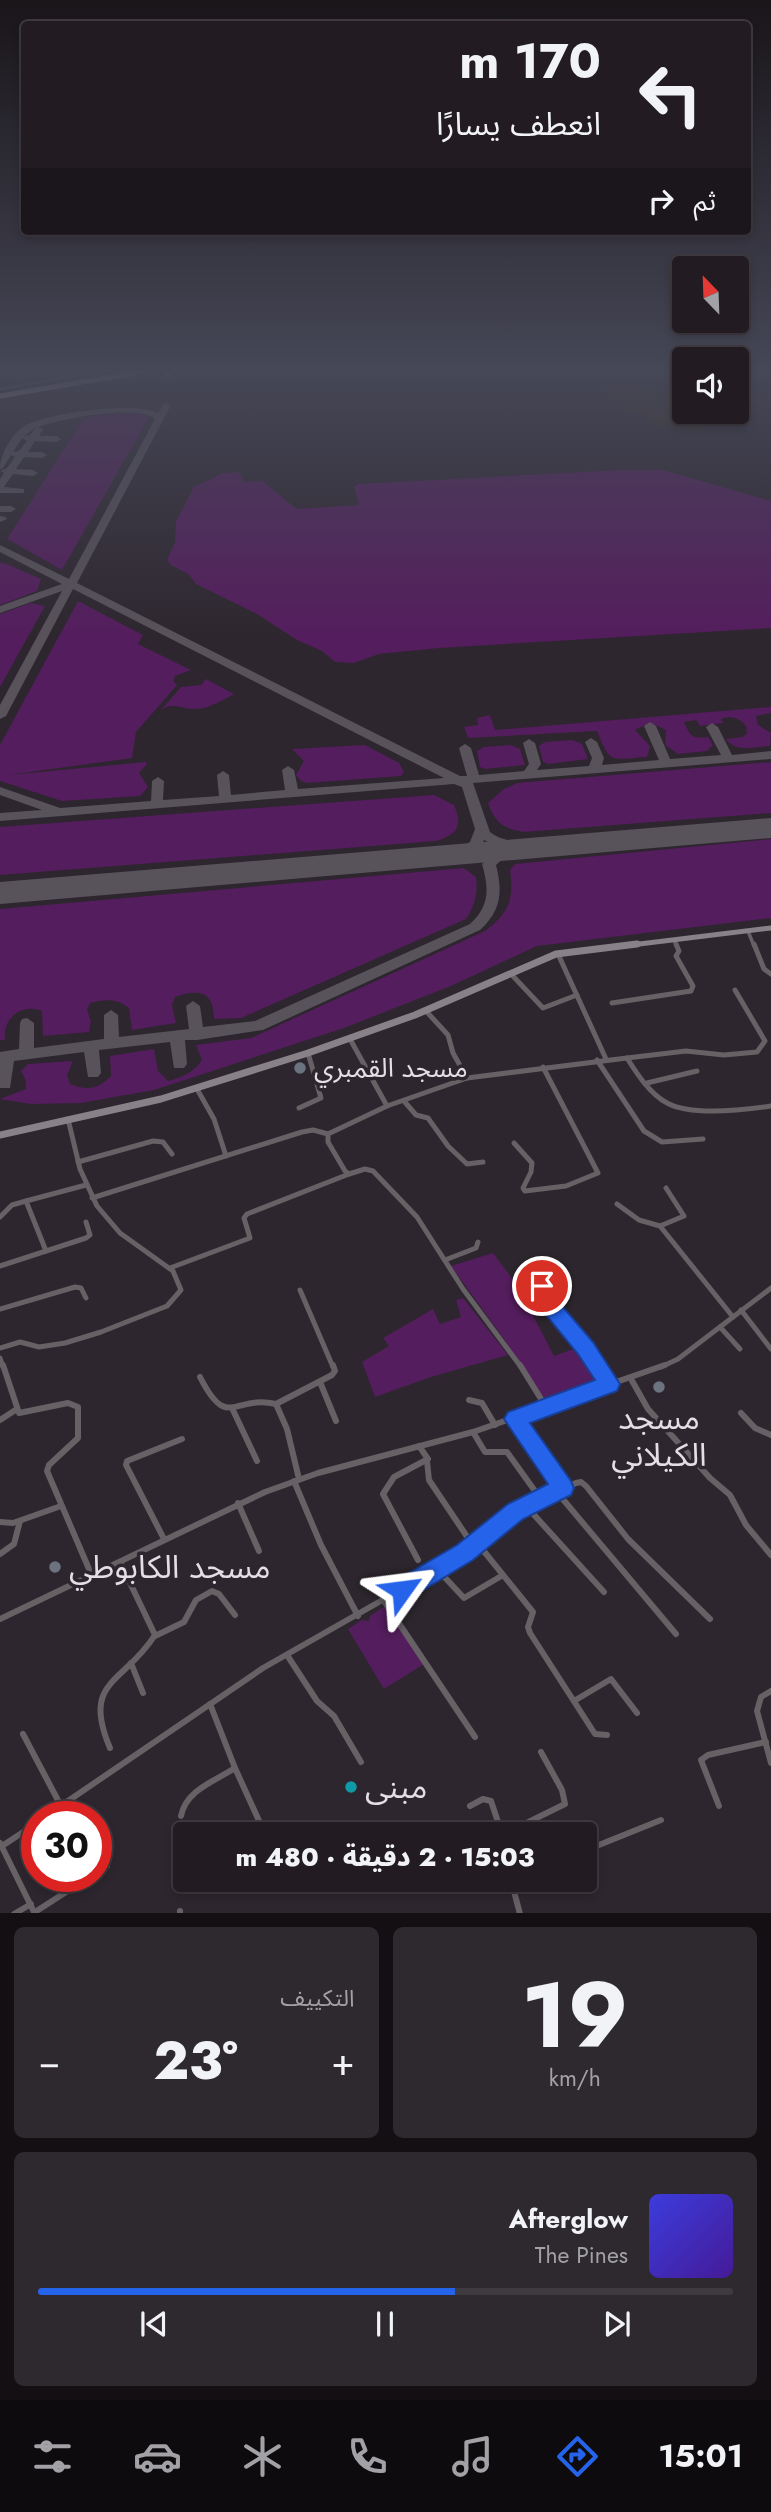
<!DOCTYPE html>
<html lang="ar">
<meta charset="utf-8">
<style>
:root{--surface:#221c22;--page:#2e292f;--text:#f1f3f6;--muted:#a2a1a5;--line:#3f3a40;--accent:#2563eb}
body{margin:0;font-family:Jost,"Noto Sans Arabic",sans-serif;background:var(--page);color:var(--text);direction:rtl;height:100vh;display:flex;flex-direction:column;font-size:26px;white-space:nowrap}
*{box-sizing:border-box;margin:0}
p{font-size:23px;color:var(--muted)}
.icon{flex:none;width:38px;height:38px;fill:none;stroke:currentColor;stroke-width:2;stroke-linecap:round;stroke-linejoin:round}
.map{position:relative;height:1913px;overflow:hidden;direction:ltr}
.drawer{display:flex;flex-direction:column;gap:14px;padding:14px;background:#130f13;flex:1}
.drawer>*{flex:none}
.hud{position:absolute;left:21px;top:21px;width:730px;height:214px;border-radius:7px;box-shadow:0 4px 10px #0003,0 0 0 2px var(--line);direction:rtl;background:#221c22;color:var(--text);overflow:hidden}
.needle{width:46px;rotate:337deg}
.tools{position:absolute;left:672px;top:256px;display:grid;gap:14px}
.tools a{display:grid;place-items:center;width:77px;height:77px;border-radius:7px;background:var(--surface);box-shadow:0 4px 10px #0003,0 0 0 2px var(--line);font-size:35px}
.speed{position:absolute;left:21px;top:1801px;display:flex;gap:14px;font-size:35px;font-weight:700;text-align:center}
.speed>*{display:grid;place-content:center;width:91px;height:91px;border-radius:50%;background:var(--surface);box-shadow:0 4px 10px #0003,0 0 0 2px var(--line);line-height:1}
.speed .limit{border:10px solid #d22;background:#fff;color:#111}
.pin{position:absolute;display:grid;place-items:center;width:60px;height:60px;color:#fff;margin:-30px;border:4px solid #fff;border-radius:50%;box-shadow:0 2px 7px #0007}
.me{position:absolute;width:77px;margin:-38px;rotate:59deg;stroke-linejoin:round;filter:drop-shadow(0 0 5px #0008)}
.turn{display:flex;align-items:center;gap:24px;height:147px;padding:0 35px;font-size:32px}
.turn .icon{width:91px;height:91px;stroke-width:2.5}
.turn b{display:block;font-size:49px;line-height:60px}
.then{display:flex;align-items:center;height:66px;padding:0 35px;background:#0003;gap:14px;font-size:26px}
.big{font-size:52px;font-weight:800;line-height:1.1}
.drawer .widget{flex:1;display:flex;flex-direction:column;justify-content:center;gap:10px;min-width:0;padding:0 24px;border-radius:10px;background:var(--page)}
.drawer .dial{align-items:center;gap:0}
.dial b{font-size:91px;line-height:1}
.song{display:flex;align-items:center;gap:21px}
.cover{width:84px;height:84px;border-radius:10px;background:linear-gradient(135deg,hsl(240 70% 55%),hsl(260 70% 35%))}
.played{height:7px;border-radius:4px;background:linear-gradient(90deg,var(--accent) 60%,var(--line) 60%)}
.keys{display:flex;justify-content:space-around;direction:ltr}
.heat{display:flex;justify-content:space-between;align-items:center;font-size:38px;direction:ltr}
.drawer .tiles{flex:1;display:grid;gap:14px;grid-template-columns:1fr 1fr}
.widget:last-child{grid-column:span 2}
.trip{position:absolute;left:173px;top:1822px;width:424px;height:70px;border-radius:7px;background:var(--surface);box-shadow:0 4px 10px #0003,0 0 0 2px var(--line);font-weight:800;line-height:70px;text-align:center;direction:rtl}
.dock{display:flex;height:112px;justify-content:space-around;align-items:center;background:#0e0b0e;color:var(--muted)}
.dock .icon{width:49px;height:49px}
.dock .active{color:var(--accent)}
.dock b{font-size:32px;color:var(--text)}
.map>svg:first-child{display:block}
.commercial{fill:#392e1f}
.green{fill:#541d5d}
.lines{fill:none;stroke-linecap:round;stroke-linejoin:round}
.taxiway{fill:#58525a;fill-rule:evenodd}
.runway{fill:#58525a;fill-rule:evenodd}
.minor-far3{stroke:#656165;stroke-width:2.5}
.minor-far2{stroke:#656165;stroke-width:3.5}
.minor-far1{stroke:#656165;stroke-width:5}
.minor{stroke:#656165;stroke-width:6}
.secondary-far1{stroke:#888187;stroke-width:5}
.secondary{stroke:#888187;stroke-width:7}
.trunk{stroke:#aea4ad;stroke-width:5}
.route{fill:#2563eb;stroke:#184099;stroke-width:2}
.worship-dot{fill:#6b7280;stroke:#2d262e;stroke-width:2.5}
.culture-dot{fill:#0f9aa8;stroke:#2d262e;stroke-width:2.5}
.labels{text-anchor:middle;stroke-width:7;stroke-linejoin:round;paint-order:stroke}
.poi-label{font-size:26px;fill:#e4dfe5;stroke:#2d262e;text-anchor:start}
.near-poi-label{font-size:32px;fill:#e4dfe5;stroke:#2d262e;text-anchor:start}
</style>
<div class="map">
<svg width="771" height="1914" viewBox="0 0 771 1914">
<rect width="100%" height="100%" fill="#2d262e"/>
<path class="commercial" d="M608 385 684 391V411H699L702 432 660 427 642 412 625 413 611 397 598 388Z"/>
<g class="green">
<path d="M140 412 149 417 62 570 7 539 83 419 92 416Z"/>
<path d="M622 470H663L771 501V628L439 648 379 654 354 663 335 662 322 651 297 640 257 614 196 584 188 574 171 565 167 560 175 542 176 521 194 487 223 473 240 472 244 482 262 481 297 509 359 505 354 487 358 484Z"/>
<path d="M0 563 7 564 41 579 37 591 0 605Z"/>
<path d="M78 601 143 635 138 644 191 670 175 676 173 681 177 685 136 732 132 758 8 775 146 762 147 764 139 773 148 787 140 796 62 801 0 781V745Z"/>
<path d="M31 603 45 606 0 687V614Z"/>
<path d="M206 679 234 694C221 701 207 710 192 709 178 708 172 702 160 711L181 687 201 685Z"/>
<path d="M771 707V713L756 716 758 725 771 733 770 746C756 747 735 753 726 739L743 737 747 733 746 726C740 718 730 715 721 719L723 723 700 726 696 720 684 722C690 735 690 739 708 737L713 745 707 751 678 754 665 745 666 730C653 722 645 724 635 730L650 746 647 757C611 759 611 766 597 731L468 738 464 727 478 725 477 718 490 715 495 730Z"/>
<path d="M572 740 582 744 588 759 548 764 543 762 539 746 545 742Z"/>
<path d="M365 745 399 763 404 772 401 776 307 783 301 781 296 775 304 761 292 749Z"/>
<path d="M511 745 520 749 525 765 485 769 480 767 477 751 484 747Z"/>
<path d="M771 762V813L523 832C503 828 495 823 488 803L504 789 517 783Z"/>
<path d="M434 795 454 805C463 826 458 834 436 841L0 875V827Z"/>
<path d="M771 839V918L537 946 451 986 344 1028 154 1090 81 1103 31 1104 0 1099 26 1089V1081L21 1071 28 1064 73 1061 67 1075 70 1084C87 1091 99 1089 111 1076L110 1056 154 1049 158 1071 168 1081C183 1077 193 1073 202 1060L196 1045 251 1038 485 931C509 913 514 900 510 870L515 864Z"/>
<path d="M464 868 476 877C478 894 475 905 466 919L241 1018 214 1019C214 992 200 988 175 997L172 1005 176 1023 132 1030 129 1008C117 998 105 999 90 1003L87 1010 91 1021 89 1032 43 1036 42 1011C22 1003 2 1018 5 1040H0V909Z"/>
<path d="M493 1253 518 1286 554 1356 579 1347 599 1379 541 1399 504 1339 451 1266Z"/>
<path d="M463 1298 508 1355 431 1377 375 1397 362 1362 389 1346 383 1338 433 1309 440 1324 461 1317 456 1300Z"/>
<path d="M385 1606 424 1664 384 1689 348 1629 362 1620 369 1621 370 1616Z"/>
</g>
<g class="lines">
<g class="taxiway">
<path d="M164 403 171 405 77 583 460 776H467L459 748 465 744 471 748 479 775 524 771 529 764 523 743 529 739 535 743 541 764 537 770 589 766 592 758 585 742 591 738 597 742 604 758 602 765 659 760 644 726 650 722 656 726 670 759 721 755 706 727 712 723 718 727 732 755 771 751V759L473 783 490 832C506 845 525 838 537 848L531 852 512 850 496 865C503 892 501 911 480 930L263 1030 197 1040H185L187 1064 184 1068H174L170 1042 99 1050 101 1073 98 1077H88L84 1052 14 1061 10 1088H0V1052L19 1049 20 1023 22 1019 27 1018 34 1023V1048L104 1039V1015L111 1010 118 1015 119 1037 189 1029 186 1006 193 1001 200 1006 203 1027 255 1021 470 924C490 906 489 888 482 864L501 848 484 840C480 850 464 860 452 858L451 855 452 852 470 842 475 829 462 787 454 784 0 821V813L42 810 0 795V787L60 808 151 801 152 781 158 777 164 781 163 800 219 796 217 775 223 771 229 775 231 795 285 790 282 770 288 766 294 770 298 789 444 778 73 589 6 716 0 719V705L62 591 0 613V606L62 584 0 552V545L69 579 155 419C136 404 61 419 38 427L43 429 39 436H57L61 439 57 442 35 441 28 452H42L47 455 42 458 24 457 16 469 33 470 38 473 33 476 13 474 4 487 24 489V493H0V479L4 473 0 471 7 468 15 457 11 455 3 468 0 469C0 454 11 436 23 427 43 413 138 401 158 413ZM36 427 30 435 24 436ZM22 438 27 441 19 451 13 452Z"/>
<path d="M0 506H11L16 509 11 512H0Z"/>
<path d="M0 516 5 517 7 519 0 522Z"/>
</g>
<path class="runway" d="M771 818V838L0 904V882Z"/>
<path class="minor-far3" d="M0 389 104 371"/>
<g class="minor-far2">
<path d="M748 931 754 946"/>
<path d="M674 940 677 946"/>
</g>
<g class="minor-far1">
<path d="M754 944 764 969 771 974"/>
<path d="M558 954 606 1059"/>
<path d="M511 974 543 1008 577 995"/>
<path d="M612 1003 691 991 693 986 676 956 679 951 676 944"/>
<path d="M426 1011 448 1035 453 1053 467 1078"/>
<path d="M350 1039 387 1106"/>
<path d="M627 1058 686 1051 724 1055 757 1052 765 1041 735 990"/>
<path d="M597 1060 644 1131 662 1142 703 1139"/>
<path d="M647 1083 697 1071"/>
<path d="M197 1089 214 1119 226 1156"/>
<path d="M404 1101 416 1115 428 1118 448 1146 467 1164 483 1162"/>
<path d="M299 1108 321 1098 308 1053"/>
<path d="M514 1143 532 1163 531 1172 523 1188 525 1191 566 1186 598 1173 543 1067"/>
<path d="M78 1162 153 1141 163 1142 172 1154"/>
<path d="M666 1188 684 1216 660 1226 733 1317"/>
<path d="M92 1198 302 1132 313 1130 328 1134"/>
<path d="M617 1204 639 1220 660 1226"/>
<path d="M0 1217 12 1205 26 1201"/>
<path d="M46 1251 26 1201 86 1185"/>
<path d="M445 1260 476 1248 478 1242"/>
<path d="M0 1266 86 1238 90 1235 86 1222"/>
<path d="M170 1268 250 1238 244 1218 247 1214 349 1174"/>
<path d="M546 1280 539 1292 598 1367"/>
<path d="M300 1290 333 1367"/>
<path d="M0 1309 75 1287 81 1288 86 1298"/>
<path d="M741 1310 771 1349"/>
<path d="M720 1327 740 1349"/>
<path d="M0 1348 20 1342 39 1347 65 1343 101 1332 167 1306 181 1290 173 1271 120 1233 97 1206 80 1169 68 1119"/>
<path d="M0 1358 3 1367"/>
<path d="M521 1367 463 1289 417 1217 373 1171 365 1169 349 1174 345 1171 328 1142V1134L387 1106 467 1078 627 1058C637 1074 650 1094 667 1103 691 1116 744 1110 771 1106"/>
<path d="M661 1367 678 1359 771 1288"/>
</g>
<g class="minor">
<path d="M3 1365 19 1413 68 1403 78 1407V1438L49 1465 47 1471 92 1576"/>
<path d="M520 1365 546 1407"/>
<path d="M597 1365 609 1384"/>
<path d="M200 1377C228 1432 234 1394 276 1404"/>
<path d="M631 1379 648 1409 710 1478 730 1495 746 1525 771 1555"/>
<path d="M320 1382 336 1421"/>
<path d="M469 1400 482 1403 495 1425"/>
<path d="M232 1408 257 1461"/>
<path d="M741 1413 755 1428 771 1435"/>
<path d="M515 1419 563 1488"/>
<path d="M0 1420 17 1409"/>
<path d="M473 1432 485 1452H507L540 1498"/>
<path d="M427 1461 429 1480 474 1547"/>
<path d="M299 1479 287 1429 276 1404 332 1375 335 1371 333 1365"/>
<path d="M294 1481 321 1545 358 1616"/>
<path d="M556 1491 676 1634"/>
<path d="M238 1503 259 1551"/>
<path d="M526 1506 604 1592"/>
<path d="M0 1522 13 1523 61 1506"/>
<path d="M164 1539 126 1465 127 1461 182 1439"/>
<path d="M478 1544 533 1612 528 1627 530 1633 595 1734 607 1735"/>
<path d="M0 1554 14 1544 20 1521"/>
<path d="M418 1560 383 1494 394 1477 428 1459 419 1446"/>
<path d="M437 1569 464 1598 503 1575"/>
<path d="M384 1601 475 1737"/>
<path d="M0 1619 265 1492 318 1473 473 1432 665 1365"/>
<path d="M155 1636 184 1622 196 1600 212 1591 219 1594 235 1615"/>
<path d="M287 1655 317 1701 334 1716 361 1762"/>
<path d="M131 1663 143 1693"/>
<path d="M771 1691 761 1697 757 1711 771 1763"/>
<path d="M574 1701 611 1679 637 1713"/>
<path d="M23 1734 61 1806"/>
<path d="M110 1748C81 1680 124 1684 155 1635L120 1562"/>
<path d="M235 1768 265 1834"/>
<path d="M470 1806 483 1799 491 1801 502 1834"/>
<path d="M719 1806 701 1760 708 1755 766 1742"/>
<path d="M46 1816 263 1668 465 1553 516 1511 576 1483 581 1482 586 1486 628 1539 710 1619"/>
<path d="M181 1816C186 1790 215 1781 235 1768L210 1704"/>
<path d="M504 1834 565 1804 562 1790 541 1752"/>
<path d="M0 1843 35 1914"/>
<path d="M2 1846 37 1823"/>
<path d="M584 1851 661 1820"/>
<path d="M96 1873 107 1866"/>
<path d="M244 1880 247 1887"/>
<path d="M511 1880 520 1914"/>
<path d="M180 1911V1914"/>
<path d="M35 1912 91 1876"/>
<path d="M14 1914 31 1904"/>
</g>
<path class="secondary-far1" d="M623 946 771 928"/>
<path class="secondary" d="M0 1135 161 1099 308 1053 415 1015 556 954 637 944"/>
<g class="trunk">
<path d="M167 371 168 374"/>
<path d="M0 396 146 371"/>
</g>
</g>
<linearGradient id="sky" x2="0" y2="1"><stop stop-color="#191519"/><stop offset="0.58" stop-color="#464757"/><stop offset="1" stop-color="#464757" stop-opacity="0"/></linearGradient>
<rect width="771" height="639" fill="url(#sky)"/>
<path class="route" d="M542 1278 549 1280 550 1292 593 1342 620 1384 617 1391 530 1423 571 1481 574 1488 571 1495 523 1519 473 1560 410 1598 402 1601 394 1598 391 1590 394 1582 457 1545 508 1504 548 1484 504 1419 508 1412 595 1380 578 1354 533 1299C529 1292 531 1287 535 1280Z"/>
<g class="worship-dot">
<circle cx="300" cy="1068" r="7"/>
<circle cx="659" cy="1387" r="7"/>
<circle cx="55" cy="1567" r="7"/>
</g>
<circle class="culture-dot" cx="351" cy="1787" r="7"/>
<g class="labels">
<g class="poi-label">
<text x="314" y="1077">مسجد القمبري</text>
</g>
<g class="near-poi-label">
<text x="659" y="1429" text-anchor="middle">مسجد<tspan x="659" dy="37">الكيلاني</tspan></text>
<text x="69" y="1578">مسجد الكابوطي</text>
<text x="365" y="1798">مبنى</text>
</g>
</g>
</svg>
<div class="tools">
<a><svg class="needle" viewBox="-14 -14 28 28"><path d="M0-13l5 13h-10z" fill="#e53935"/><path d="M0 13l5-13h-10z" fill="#a2a1a5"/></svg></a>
<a><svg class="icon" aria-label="sound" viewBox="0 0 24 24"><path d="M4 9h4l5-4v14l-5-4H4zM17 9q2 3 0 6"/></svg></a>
</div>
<div class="speed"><div class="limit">30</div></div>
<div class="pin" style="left:542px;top:1286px;background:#d93025"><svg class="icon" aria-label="arrive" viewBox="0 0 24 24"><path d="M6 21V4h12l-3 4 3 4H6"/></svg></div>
<svg class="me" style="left:402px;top:1590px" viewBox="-20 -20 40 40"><path d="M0-17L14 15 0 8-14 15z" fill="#2563eb" stroke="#fff" stroke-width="4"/></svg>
<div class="trip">15:03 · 2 دقيقة · 480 m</div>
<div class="hud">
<div class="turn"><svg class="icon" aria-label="left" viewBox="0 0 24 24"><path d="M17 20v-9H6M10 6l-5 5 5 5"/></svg><div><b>170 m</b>انعطف يسارًا</div></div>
<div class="then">ثم<svg class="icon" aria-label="right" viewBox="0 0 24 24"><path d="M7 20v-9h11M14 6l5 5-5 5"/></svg></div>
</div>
</div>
<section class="drawer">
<div class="tiles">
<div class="widget dial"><b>19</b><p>km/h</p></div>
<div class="widget"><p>التكييف</p>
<div class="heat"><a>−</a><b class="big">23°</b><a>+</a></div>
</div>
<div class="widget">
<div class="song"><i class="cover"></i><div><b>Afterglow</b><p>The Pines</p></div></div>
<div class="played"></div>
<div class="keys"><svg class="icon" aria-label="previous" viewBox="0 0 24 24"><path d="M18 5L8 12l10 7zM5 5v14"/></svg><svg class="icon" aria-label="pause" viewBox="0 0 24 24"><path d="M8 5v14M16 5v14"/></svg><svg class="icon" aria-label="next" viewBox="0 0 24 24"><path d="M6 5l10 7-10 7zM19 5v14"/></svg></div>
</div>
</div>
</section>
<nav class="dock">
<b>15:01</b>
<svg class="icon active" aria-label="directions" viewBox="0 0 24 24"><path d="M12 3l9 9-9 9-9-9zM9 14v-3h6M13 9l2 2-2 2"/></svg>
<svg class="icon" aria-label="music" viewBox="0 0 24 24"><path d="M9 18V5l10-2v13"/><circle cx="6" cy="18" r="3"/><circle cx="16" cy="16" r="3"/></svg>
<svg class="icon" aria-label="phone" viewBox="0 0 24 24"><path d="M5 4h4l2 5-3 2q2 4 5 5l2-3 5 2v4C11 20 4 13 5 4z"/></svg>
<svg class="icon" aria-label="climate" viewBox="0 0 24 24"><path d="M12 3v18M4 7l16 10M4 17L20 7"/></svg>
<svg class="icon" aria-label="car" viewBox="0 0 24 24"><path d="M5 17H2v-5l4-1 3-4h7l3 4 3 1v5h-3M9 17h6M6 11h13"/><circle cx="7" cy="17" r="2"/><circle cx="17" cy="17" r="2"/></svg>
<svg class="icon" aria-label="filters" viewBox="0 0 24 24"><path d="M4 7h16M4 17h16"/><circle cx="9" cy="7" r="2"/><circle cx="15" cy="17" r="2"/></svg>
</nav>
